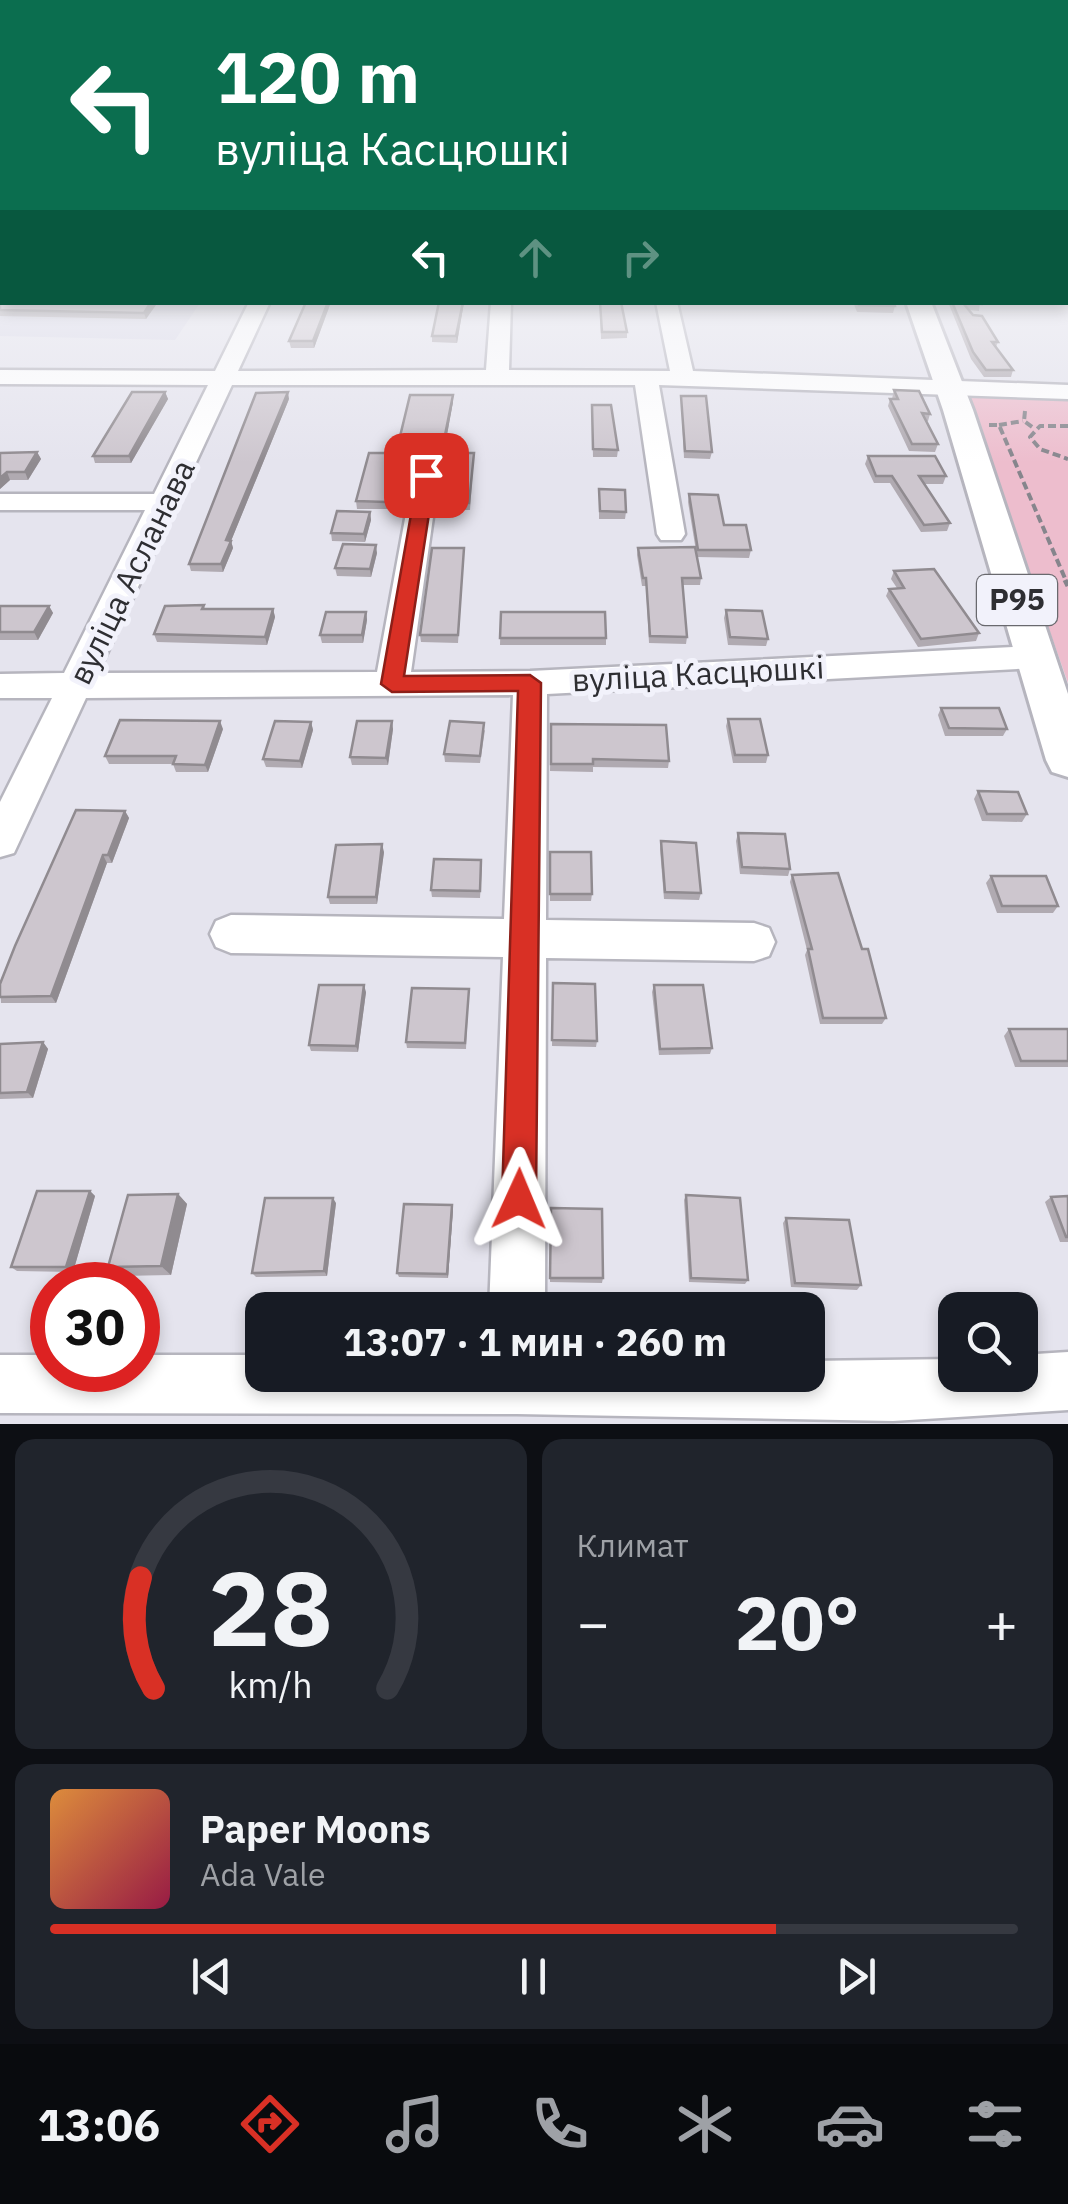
<!DOCTYPE html>
<html lang="ru">
<meta charset="utf-8">
<style>
:root{--surface:#171b24;--page:#20242c;--text:#f1f3f6;--muted:#9ea1a6;--line:#363941;--accent:#d93025}
body{margin:0;font-family:"IBM Plex Sans",sans-serif;background:var(--page);color:var(--text);height:100vh;display:flex;flex-direction:column;font-size:38px;white-space:nowrap}
*{box-sizing:border-box;margin:0}
p{font-size:32px;color:var(--muted)}
.icon{flex:none;width:55px;height:55px;fill:none;stroke:currentColor;stroke-width:2;stroke-linecap:round;stroke-linejoin:round}
.map{position:relative;height:1424px;overflow:hidden}
.drawer{display:flex;flex-direction:column;gap:15px;padding:15px;background:#0d0f14;flex:1}
.drawer>*{flex:none}
.banner{position:absolute;left:0px;top:0px;width:1070px;height:305px;box-shadow:0 5px 15px #0003;background:#0b6e4f;color:#fff;overflow:hidden}
.tools{position:absolute;left:938px;top:1292px;display:grid;gap:20px}
.tools a{display:grid;place-items:center;width:100px;height:100px;border-radius:20px;background:var(--surface);box-shadow:0 5px 15px #0003;font-size:50px}
.speed{position:absolute;left:30px;top:1262px;display:flex;gap:20px;font-size:50px;font-weight:700;text-align:center}
.speed>*{display:grid;place-content:center;width:130px;height:130px;border-radius:50%;background:var(--surface);box-shadow:0 5px 15px #0003;line-height:1}
.speed .limit{border:15px solid #d22;background:#fff;color:#111}
.pin{position:absolute;display:grid;place-items:center;width:85px;height:85px;color:#fff;margin:-42px;border-radius:20px;box-shadow:0 5px 15px #0006}
.me{position:absolute;width:110px;margin:-55px;rotate:1deg;stroke-linejoin:round;filter:drop-shadow(0 0 8px #0008)}
.turn{display:flex;align-items:center;gap:35px;height:210px;padding:0 50px;font-size:45px}
.turn .icon{width:130px;height:130px;stroke-width:2.5}
.turn b{display:block;font-size:70px;line-height:85px}
.lanes{display:flex;align-items:center;height:95px;padding:0 50px;background:#0003;justify-content:center;gap:50px;direction:ltr}
.lanes .off{opacity:.35}
.big{font-size:75px;font-weight:800;line-height:1.1}
.drawer .widget{flex:1;display:flex;flex-direction:column;justify-content:center;gap:15px;min-width:0;padding:0 35px;border-radius:20px;background:var(--page)}
.drawer .dial{align-items:center;gap:0}
.dial svg{height:260px;overflow:visible;fill:none;stroke:var(--line);stroke-width:7;stroke-linecap:round;text-anchor:middle}
.dial text{fill:var(--text);stroke:none}
.song{display:flex;align-items:center;gap:30px}
.cover{width:120px;height:120px;border-radius:15px;background:linear-gradient(135deg,hsl(30 70% 55%),hsl(340 70% 35%))}
.played{height:10px;border-radius:5px;background:linear-gradient(90deg,var(--accent) 75%,var(--line) 75%)}
.keys{display:flex;justify-content:space-around;direction:ltr}
.heat{display:flex;justify-content:space-between;align-items:center;font-size:55px;direction:ltr}
.drawer .tiles{flex:1;display:grid;gap:15px;grid-template-columns:1fr 1fr}
.widget:last-child{grid-column:span 2}
.trip{position:absolute;left:245px;top:1292px;width:580px;height:100px;border-radius:20px;background:var(--surface);box-shadow:0 5px 15px #0003;font-weight:800;line-height:100px;text-align:center}
.tab-bar{display:flex;height:160px;justify-content:space-around;align-items:center;background:#090b0e;color:var(--muted)}
.tab-bar .icon{width:70px;height:70px}
.tab-bar .active{color:var(--accent)}
.tab-bar b{font-size:45px;color:var(--text)}
.map>svg:first-child{display:block}
.built{fill:#d9d8e8}
.green{fill:#edbdcd}
.lines{fill:none;stroke-linecap:round;stroke-linejoin:round}
.minor-casing{stroke:#b6b5be;stroke-width:5}
.major-casing{stroke:#b6b5be;stroke-width:6}
.path-far1{stroke:#86858c;stroke-width:4;stroke-dasharray:8 4;stroke-linecap:butt}
.path{stroke:#86858c;stroke-width:5;stroke-dasharray:10 5;stroke-linecap:butt}
.minor{fill:#fff;fill-rule:evenodd}
.major{fill:#fff;fill-rule:evenodd}
.wall{fill:#b0aab1}
.shaded-wall{fill:#908b90}
.building{fill:#cdc6ce;stroke:#908b90;stroke-width:2.5}
.route{fill:#d93025;stroke:#8d1f18;stroke-width:2.5}
.labels{text-anchor:middle;stroke-width:10;stroke-linejoin:round;paint-order:stroke}
.shield{fill:#f2f2fb;stroke:#69696e;stroke-width:2.5}
.shield-label{font-size:30px;font-weight:bold;fill:#2e2e32}
.street-label{font-size:32px;fill:#2e2e32;stroke:#f2f2fb}
</style>
<div class="map">
<svg width="1068" height="1424" viewBox="0 0 1068 1424">
<rect width="100%" height="100%" fill="#e5e4ee"/>
<path class="built" d="M0 263 2 302 200 303 175 340 0 336Z"/>
<path class="green" d="M1026 396 1068 399V683L967 397Z"/>
<g class="lines">
<defs>
<g id="minor">
<path d="M249 302H270L238 371 486 370 491 302H511L509 370 670 371 656 302H677L693 371 1068 385V399L659 385 685 534 681 540H661L657 534 635 385H232L98 673 377 672 413 475 426 467 439 475 411 672 530 671 1035 646 1047 649 1052 657 1047 665 1035 668 547 694 546 920 754 923 769 928 775 942 769 956 754 961 546 958 545 1310H489L503 957 231 953 216 947 210 934 216 921 231 915 504 919 513 695 86 698 14 853 0 857V802L52 698H0V674L64 673 145 510H0V494H154L208 385 0 384V370L215 371Z"/>
<path d="M1068 1352V1410L893 1421 517 1414 0 1413V1355H52V1370H138V1355H262V1375H808V1361L955 1359V1375H1020V1355Z"/>
</g>
<path id="major" d="M906 302H931L973 410 1068 694V777L1052 772 1046 760 943 410Z"/>
</defs>
<use href="#minor" class="minor-casing"/>
<use href="#major" class="major-casing"/>
<g class="path-far1">
<path d="M1025 411 1024 421 1035 429"/>
<path d="M989 425H999L1067 583"/>
<path d="M999 425 1023 421"/>
<path d="M1068 426H1040L1030 437 1040 449 1068 459"/>
</g>
<path class="path" d="M1065 580 1068 586"/>
<use href="#minor" class="minor"/>
<use href="#major" class="major"/>
</g>
<g class="wall">
<path d="M0 263 158 302 146 319 0 316Z"/>
<path d="M306 302H331L314 348H291L289 341Z"/>
<path d="M439 302H464L457 343 432 342V336Z"/>
<path d="M600 302 627 332V338L601 339Z"/>
<path d="M853 302H894L895 306 893 313 857 312Z"/>
<path d="M948 302H980L979 311 969 310 998 342 996 347 1013 370 1011 377H984L971 359Z"/>
<path d="M894 390 930 414 928 421H926L938 444 935 452 909 451 888 406 890 399H892Z"/>
<path d="M165 392 168 399 131 463H95L93 456Z"/>
<path d="M453 395V402L442 462H398L387 509H357L356 501 396 453Z"/>
<path d="M681 396 712 452 710 459 684 458Z"/>
<path d="M289 399 231 541 233 548 223 572 191 571 189 564Z"/>
<path d="M592 405 618 450 617 457H593Z"/>
<path d="M37 452 41 459 28 480H10L0 489V453Z"/>
<path d="M474 453 470 510H446L445 503Z"/>
<path d="M868 456 946 476 943 484H924L950 523 947 531 921 532 890 483H874L865 464Z"/>
<path d="M599 489 626 512 625 519H599Z"/>
<path d="M689 494 751 550 749 558 697 557 688 502Z"/>
<path d="M370 512 371 520 365 542 332 541 331 533Z"/>
<path d="M638 548 701 578 700 585H683L687 637 686 644 649 643 646 586H642L637 555Z"/>
<path d="M377 553 371 577 337 576 335 568Z"/>
<path d="M464 555 458 643 421 642 420 635Z"/>
<path d="M894 571 979 633 976 641 918 647 886 596 889 589 897 588 891 579Z"/>
<path d="M204 605 205 609H273L275 617 267 645 157 642 154 634Z"/>
<path d="M0 606H49L53 613 38 640H0Z"/>
<path d="M726 610 768 639 766 646 728 645 724 618Z"/>
<path d="M366 612 367 620 363 643H322L320 635Z"/>
<path d="M501 612 606 638V645H500Z"/>
<path d="M941 708 1007 729 1003 736H945L938 715Z"/>
<path d="M728 719 768 755 766 763H733L726 726Z"/>
<path d="M311 722 313 730 302 768 266 767 263 759Z"/>
<path d="M551 724 669 761 668 768 593 767V772L550 771Z"/>
<path d="M223 729 208 772H176L173 764H109L105 756Z"/>
<path d="M393 729 388 765H352L350 757Z"/>
<path d="M485 730 480 763 445 762 444 754Z"/>
<path d="M978 791 1027 814 1022 822 982 821 974 799Z"/>
<path d="M125 811 129 818 112 863H107L56 1003H1L0 984Z"/>
<path d="M738 833 790 869 788 876 740 874 736 841Z"/>
<path d="M661 841 701 893 699 900 664 899 660 849Z"/>
<path d="M384 852 377 904H330L328 897Z"/>
<path d="M550 852 592 894 591 901H550Z"/>
<path d="M482 867 480 898 432 897 431 890Z"/>
<path d="M792 875 862 949 886 1018 882 1024H820L805 955 807 950 790 882Z"/>
<path d="M991 876 1058 906 1053 913H997L986 883Z"/>
<path d="M553 983 597 1041 596 1047 552 1046Z"/>
<path d="M654 985 712 1048 710 1054 659 1055 652 992Z"/>
<path d="M469 989 466 1049 407 1048 406 1042Z"/>
<path d="M366 992 358 1052 311 1051 309 1045Z"/>
<path d="M1009 1029H1068V1067H1015L1004 1036Z"/>
<path d="M43 1042 48 1049 33 1098 0 1099V1044Z"/>
<path d="M90 1191 95 1196 73 1272 17 1271 11 1267Z"/>
<path d="M178 1194 187 1204 171 1275 120 1276 108 1267Z"/>
<path d="M686 1195 748 1280 745 1284 689 1282 684 1200Z"/>
<path d="M1068 1196V1242H1060L1045 1202 1051 1197Z"/>
<path d="M336 1203 327 1276 256 1277 252 1273Z"/>
<path d="M452 1205 453 1210 448 1278 399 1277 397 1273Z"/>
<path d="M551 1208 603 1278 602 1283 550 1282Z"/>
<path d="M786 1218 861 1285 857 1290 791 1287 783 1223Z"/>
</g>
<g class="shaded-wall">
<path d="M151 302H158L146 319 144 313Z"/>
<path d="M328 302H331L314 348 313 341Z"/>
<path d="M463 302H464L457 343 456 336Z"/>
<path d="M165 392 168 399 131 463 129 456Z"/>
<path d="M288 392 289 399 231 541 233 548 223 572 221 564 226 540Z"/>
<path d="M453 395V402L442 462 441 455Z"/>
<path d="M37 452 41 459 28 480 25 472Z"/>
<path d="M397 454 398 462 387 509 386 502Z"/>
<path d="M7 472 10 480 0 489V478Z"/>
<path d="M370 512 371 520 365 542 364 534Z"/>
<path d="M376 545 377 553 371 577 370 569Z"/>
<path d="M49 606 53 613 38 640 34 632Z"/>
<path d="M273 609 275 617 267 645 265 637Z"/>
<path d="M366 612 367 620 363 643 362 635Z"/>
<path d="M220 721 223 729 208 772 205 765Z"/>
<path d="M392 721 393 729 388 765 386 758Z"/>
<path d="M311 722 313 730 302 768 300 761Z"/>
<path d="M125 811 129 818 112 863 108 855Z"/>
<path d="M382 844 384 852 377 904 376 897Z"/>
<path d="M103 855 107 863 56 1003 51 996Z"/>
<path d="M364 985 366 992 358 1052 356 1046Z"/>
<path d="M43 1042 48 1049 33 1098 27 1092Z"/>
<path d="M90 1191 95 1196 73 1272 66 1267Z"/>
<path d="M178 1194 187 1204 171 1275 161 1266Z"/>
<path d="M333 1198 336 1203 327 1276 324 1271Z"/>
<path d="M452 1205 453 1210 448 1278 447 1274Z"/>
</g>
<g class="building">
<path d="M0 263H2V302H151L144 313 0 310Z"/>
<path d="M306 302H328L313 341H289Z"/>
<path d="M439 302H463L456 336H432Z"/>
<path d="M600 302H621L627 332H602Z"/>
<path d="M859 302H894L895 306 859 305Z"/>
<path d="M952 302H980L981 304 963 303 973 315 982 316 998 342H992L1013 370H986L973 352Z"/>
<path d="M894 390 919 391 930 414 922 413 938 444H912L890 399H898Z"/>
<path d="M132 392H165L129 456H93Z"/>
<path d="M288 392 226 540 231 541 221 564H189L256 393Z"/>
<path d="M410 395H453L441 455 397 454 386 502 356 501 369 453H396Z"/>
<path d="M681 396H706L712 452 685 451Z"/>
<path d="M592 405H611L618 450 593 449Z"/>
<path d="M37 452 25 472H7L0 478V453Z"/>
<path d="M451 453H474L469 503H445Z"/>
<path d="M868 456H935L946 476H919L950 523 924 525 892 476H876Z"/>
<path d="M599 489 625 490 626 512 600 511Z"/>
<path d="M689 494 718 495 724 525H746L751 550H698Z"/>
<path d="M337 511 370 512 364 534 331 533Z"/>
<path d="M343 544 376 545 370 569 335 568Z"/>
<path d="M695 547 701 578H682L687 637 650 636 646 578H643L638 548Z"/>
<path d="M432 548H464L458 635H420Z"/>
<path d="M934 569 979 633 921 639 889 589 904 588 894 571Z"/>
<path d="M204 605 202 609H273L265 637 154 634 165 606Z"/>
<path d="M0 606H49L34 632H0Z"/>
<path d="M726 610 762 611 768 639 730 637Z"/>
<path d="M326 612H366L362 635H320Z"/>
<path d="M501 612H605L606 638H500Z"/>
<path d="M941 708H999L1007 729 949 728Z"/>
<path d="M728 719H760L768 755H735Z"/>
<path d="M120 720 220 721 205 765 173 764 176 756H105Z"/>
<path d="M275 721 311 722 300 761 263 759Z"/>
<path d="M357 721H392L386 758 350 757Z"/>
<path d="M450 721 484 723 480 756 444 754Z"/>
<path d="M551 724 666 725 669 761 593 759V764H551Z"/>
<path d="M978 791 1018 792 1027 814H987Z"/>
<path d="M76 810 125 811 108 855H103L51 996 0 997V984L15 946Z"/>
<path d="M738 833 785 834 790 869 742 867Z"/>
<path d="M661 841 696 843 701 893 665 892Z"/>
<path d="M382 844 376 897H328L336 845Z"/>
<path d="M550 852H591L592 894H550Z"/>
<path d="M434 859 481 860 480 891 431 890Z"/>
<path d="M838 873 862 949H868L886 1018H823L808 949H812L792 875Z"/>
<path d="M991 876H1046L1058 906H1002Z"/>
<path d="M553 983 595 984 597 1041 552 1040Z"/>
<path d="M319 985H364L356 1046 309 1045Z"/>
<path d="M654 985H703L712 1048 660 1049Z"/>
<path d="M412 988 469 989 465 1043 406 1042Z"/>
<path d="M1009 1029H1068V1061H1021Z"/>
<path d="M43 1042 27 1092 0 1093V1044Z"/>
<path d="M37 1191H90L66 1267H11Z"/>
<path d="M178 1194 161 1266 108 1267 128 1195Z"/>
<path d="M686 1195 740 1198 748 1280 691 1278Z"/>
<path d="M1068 1196V1237H1066L1051 1197Z"/>
<path d="M265 1198H333L324 1271 252 1273Z"/>
<path d="M404 1204 452 1205 447 1274 397 1273Z"/>
<path d="M551 1208 602 1209 603 1278H550Z"/>
<path d="M786 1218 849 1220 861 1285 795 1283Z"/>
</g>
<linearGradient id="sky" x2="0" y2="1"><stop stop-color="#84bfe7"/><stop offset="0.57" stop-color="#f3f3f7"/><stop offset="1" stop-color="#f3f3f7" stop-opacity="0"/></linearGradient>
<rect width="1068" height="463" fill="url(#sky)"/>
<path class="route" d="M426 470 435 475 404 676 530 675 541 683 536 1199 531 1211 519 1216 507 1211 502 1199 518 691 392 692 381 684 418 475Z"/>
<g class="labels">
<rect class="shield" x="977" y="575" width="80" height="50" rx="8"/>
<g class="shield-label">
<text x="1017" y="610">Р95</text>
</g>
<g class="street-label">
<text transform="translate(132 572) rotate(-64)" y="11">вуліца Асланава</text>
<text transform="translate(698 674) rotate(-3)" y="11">вуліца Касцюшкі</text>
</g>
</g>
</svg>
<div class="tools">
<a><svg class="icon" aria-label="search" viewBox="0 0 24 24"><circle cx="10" cy="10" r="6"/><path d="M15 15l6 6"/></svg></a>
</div>
<div class="speed"><div class="limit">30</div></div>
<div class="pin" style="left:426px;top:475px;background:#d93025"><svg class="icon" aria-label="arrive" viewBox="0 0 24 24"><path d="M6 21V4h12l-3 4 3 4H6"/></svg></div>
<svg class="me" style="left:519px;top:1199px" viewBox="-20 -20 40 40"><path d="M0-17L14 15 0 8-14 15z" fill="#d93025" stroke="#fff" stroke-width="4"/></svg>
<div class="trip">13:07 · 1 мин · 260 m</div>
<div class="banner">
<div class="turn"><svg class="icon" aria-label="left" viewBox="0 0 24 24"><path d="M17 20v-9H6M10 6l-5 5 5 5"/></svg><div><b>120 m</b>вуліца Касцюшкі</div></div>
<div class="lanes"><svg class="icon" aria-label="left" viewBox="0 0 24 24"><path d="M17 20v-9H6M10 6l-5 5 5 5"/></svg><svg class="icon off" aria-label="ahead" viewBox="0 0 24 24"><path d="M12 20V5M6 11l6-6 6 6"/></svg><svg class="icon off" aria-label="right" viewBox="0 0 24 24"><path d="M7 20v-9h11M14 6l5 5-5 5"/></svg></div>
</div>
</div>
<section class="drawer">
<div class="tiles">
<div class="widget dial"><svg viewBox="0 0 100 80">
<path d="M14 69A42 42 0 1 1 86 69"/>
<path d="M14 69A42 42 0 0 1 10 35" stroke="#d93025"/>
<text x="50" y="56" font-size="32" font-weight="700">28</text>
<text x="50" y="72" font-size="11">km/h</text>
</svg></div>
<div class="widget"><p>Климат</p>
<div class="heat"><a>−</a><b class="big">20°</b><a>+</a></div>
</div>
<div class="widget">
<div class="song"><i class="cover"></i><div><b>Paper Moons</b><p>Ada Vale</p></div></div>
<div class="played"></div>
<div class="keys"><svg class="icon" aria-label="previous" viewBox="0 0 24 24"><path d="M18 5L8 12l10 7zM5 5v14"/></svg><svg class="icon" aria-label="pause" viewBox="0 0 24 24"><path d="M8 5v14M16 5v14"/></svg><svg class="icon" aria-label="next" viewBox="0 0 24 24"><path d="M6 5l10 7-10 7zM19 5v14"/></svg></div>
</div>
</div>
</section>
<nav class="tab-bar">
<b>13:06</b>
<svg class="icon active" aria-label="directions" viewBox="0 0 24 24"><path d="M12 3l9 9-9 9-9-9zM9 14v-3h6M13 9l2 2-2 2"/></svg>
<svg class="icon" aria-label="music" viewBox="0 0 24 24"><path d="M9 18V5l10-2v13"/><circle cx="6" cy="18" r="3"/><circle cx="16" cy="16" r="3"/></svg>
<svg class="icon" aria-label="phone" viewBox="0 0 24 24"><path d="M5 4h4l2 5-3 2q2 4 5 5l2-3 5 2v4C11 20 4 13 5 4z"/></svg>
<svg class="icon" aria-label="climate" viewBox="0 0 24 24"><path d="M12 3v18M4 7l16 10M4 17L20 7"/></svg>
<svg class="icon" aria-label="car" viewBox="0 0 24 24"><path d="M5 17H2v-5l4-1 3-4h7l3 4 3 1v5h-3M9 17h6M6 11h13"/><circle cx="7" cy="17" r="2"/><circle cx="17" cy="17" r="2"/></svg>
<svg class="icon" aria-label="filters" viewBox="0 0 24 24"><path d="M4 7h16M4 17h16"/><circle cx="9" cy="7" r="2"/><circle cx="15" cy="17" r="2"/></svg>
</nav>
